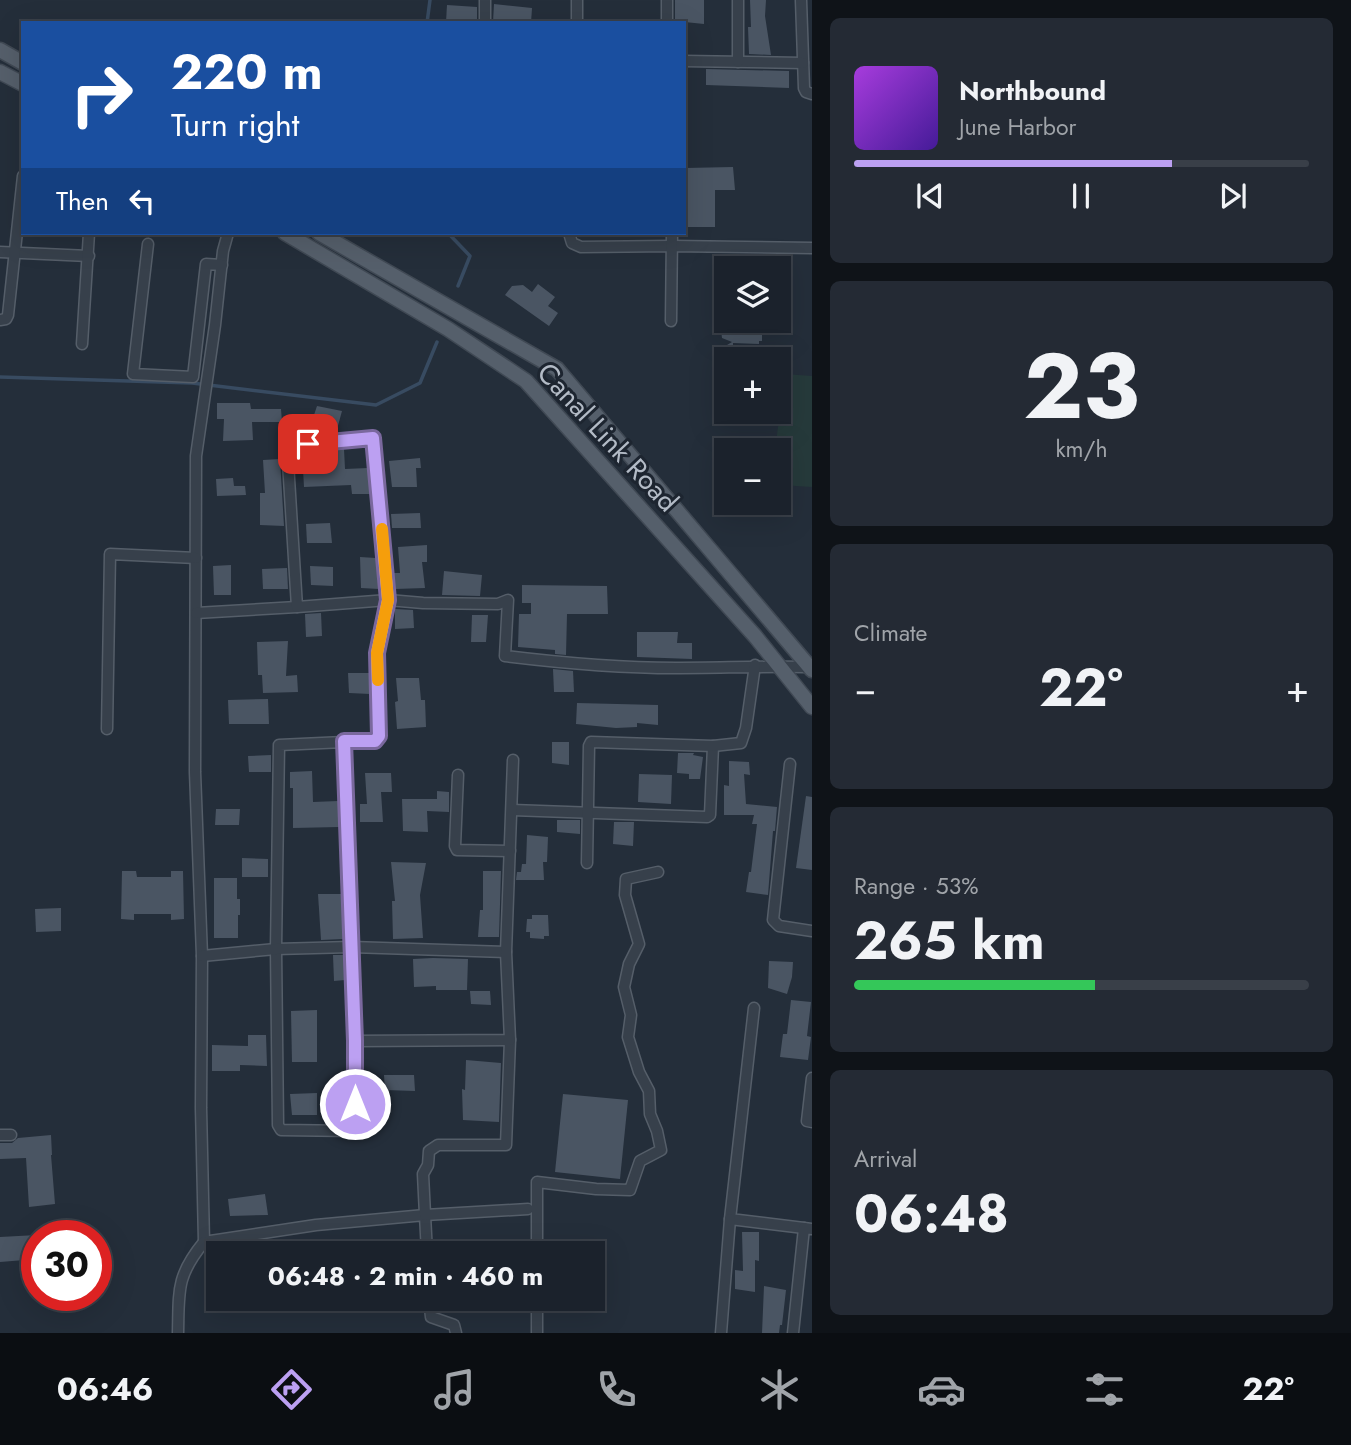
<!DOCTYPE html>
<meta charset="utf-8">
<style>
:root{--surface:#1b222c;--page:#242a34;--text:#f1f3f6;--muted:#a0a4a9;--line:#393f48;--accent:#bca0f2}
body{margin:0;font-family:Jost,sans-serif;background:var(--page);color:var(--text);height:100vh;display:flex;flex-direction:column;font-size:26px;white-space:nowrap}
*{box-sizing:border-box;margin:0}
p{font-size:23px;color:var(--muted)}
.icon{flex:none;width:38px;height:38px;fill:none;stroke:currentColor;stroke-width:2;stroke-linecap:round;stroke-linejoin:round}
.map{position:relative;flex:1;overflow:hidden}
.details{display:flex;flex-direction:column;gap:18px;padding:18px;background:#0f1318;width:539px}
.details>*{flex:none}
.top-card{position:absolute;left:21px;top:21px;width:665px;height:214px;border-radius:0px;box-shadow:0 7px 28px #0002,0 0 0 2px var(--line);background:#1a4fa0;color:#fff;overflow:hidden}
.tools{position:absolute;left:714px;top:256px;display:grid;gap:14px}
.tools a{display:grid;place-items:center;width:77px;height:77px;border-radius:0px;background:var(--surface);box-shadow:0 7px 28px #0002,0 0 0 2px var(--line);font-size:35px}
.speed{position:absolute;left:21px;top:1220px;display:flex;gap:14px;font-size:35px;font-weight:700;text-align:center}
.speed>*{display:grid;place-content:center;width:91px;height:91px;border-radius:50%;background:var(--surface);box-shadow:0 7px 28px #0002,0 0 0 2px var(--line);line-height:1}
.speed .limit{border:10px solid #d22;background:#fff;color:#111}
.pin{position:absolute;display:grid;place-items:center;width:60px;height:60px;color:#fff;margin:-30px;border-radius:14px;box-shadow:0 4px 10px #0006}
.me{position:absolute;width:77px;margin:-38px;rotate:0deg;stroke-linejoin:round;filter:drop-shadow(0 0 5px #0008)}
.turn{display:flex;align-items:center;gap:24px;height:147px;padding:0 35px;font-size:32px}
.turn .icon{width:91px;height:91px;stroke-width:2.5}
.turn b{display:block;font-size:49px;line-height:60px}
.then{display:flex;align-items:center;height:66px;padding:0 35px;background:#0003;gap:14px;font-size:26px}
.big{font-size:52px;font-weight:700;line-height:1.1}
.details .tile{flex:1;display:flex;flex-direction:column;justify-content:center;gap:10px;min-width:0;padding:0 24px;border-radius:10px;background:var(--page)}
.details .dial{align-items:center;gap:0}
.dial b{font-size:91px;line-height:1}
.song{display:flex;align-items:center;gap:21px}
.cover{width:84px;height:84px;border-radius:10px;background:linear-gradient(135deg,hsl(280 70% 55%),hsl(260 70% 35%))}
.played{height:7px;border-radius:4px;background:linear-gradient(90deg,var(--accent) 70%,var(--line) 70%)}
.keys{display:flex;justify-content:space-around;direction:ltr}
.heat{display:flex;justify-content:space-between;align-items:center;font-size:38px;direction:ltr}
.charge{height:10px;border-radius:5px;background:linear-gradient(90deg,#34c759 53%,var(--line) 0)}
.trip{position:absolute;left:206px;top:1241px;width:399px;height:70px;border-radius:0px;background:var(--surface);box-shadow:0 7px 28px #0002,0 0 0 2px var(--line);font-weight:700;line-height:70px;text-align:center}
.menu{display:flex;height:112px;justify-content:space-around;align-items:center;background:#0b0e12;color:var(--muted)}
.menu .icon{width:49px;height:49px}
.menu .selected{color:var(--accent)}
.menu b{font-size:32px;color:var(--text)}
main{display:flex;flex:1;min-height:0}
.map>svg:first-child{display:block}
.green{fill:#263a3b}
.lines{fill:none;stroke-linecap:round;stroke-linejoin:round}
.stream{stroke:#384b61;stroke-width:3.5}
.building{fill:#4a5563}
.minor-casing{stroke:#555e69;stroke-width:13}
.major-casing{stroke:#404954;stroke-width:17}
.minor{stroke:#37404b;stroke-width:10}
.major{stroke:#555f6b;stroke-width:14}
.route-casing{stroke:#7a689d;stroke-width:18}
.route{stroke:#bca0f2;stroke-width:12}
.slow{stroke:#f59e0b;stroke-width:12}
.labels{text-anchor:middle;stroke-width:6;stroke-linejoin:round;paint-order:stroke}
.street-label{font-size:28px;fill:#b3bbc6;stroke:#1d2530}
</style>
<main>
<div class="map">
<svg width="812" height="1333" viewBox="0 0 812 1333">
<rect width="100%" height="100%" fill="#242e3a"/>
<path class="green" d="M785 374 812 376V487L779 485V450H775Z"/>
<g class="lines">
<g class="stream">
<path d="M427 23 430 0"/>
<path d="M448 233 470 256 458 286"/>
<path d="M0 377 192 383 376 405 420 383 437 342"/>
</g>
</g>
<g class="building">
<path d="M675 0H704V24L675 21Z"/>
<path d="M750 0H766L765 16 771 55 749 54 748 27H751Z"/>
<path d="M494 4 532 8 531 23 493 22Z"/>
<path d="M447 5 477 7V23L446 22Z"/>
<path d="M706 69 789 71V88L706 85Z"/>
<path d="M733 167 735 190H715V227H684V200H687L685 168Z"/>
<path d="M718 267H726V298L717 297Z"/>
<path d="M538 284 555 297 548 306 558 313 549 326 505 295 512 286 523 285 532 292Z"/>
<path d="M722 320H762V341H759V344L733 343V356H722V348L732 342 722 338 720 322Z"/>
<path d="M217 403H250L251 409H281L282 422H252L253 440 223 441 224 419H217Z"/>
<path d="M317 406 342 411 336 433 310 427Z"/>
<path d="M344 449 345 469 368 468 370 494H352L351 485 304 487 302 453Z"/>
<path d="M420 458 421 468H416L417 487H392L389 461Z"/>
<path d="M280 459 284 526 260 525V493H265L263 460Z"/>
<path d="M233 478 234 486H245L246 495 217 496 216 479Z"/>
<path d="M420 513 421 528H392L391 514Z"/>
<path d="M330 523 332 543H307L306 524Z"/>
<path d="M427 545V562H422L425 588 395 589 393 573H400L398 547Z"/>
<path d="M360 557 376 558 379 589 361 588Z"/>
<path d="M231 565V595H214L213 566Z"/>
<path d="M310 566 333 567V586L311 585Z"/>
<path d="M287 568 288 589H263L262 569Z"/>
<path d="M444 571 482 575 480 596 442 595Z"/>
<path d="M522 585 607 586 608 614H567L566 655 555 654V650L518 647 519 614H531V603H522Z"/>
<path d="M395 609 413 610 414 628 395 629Z"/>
<path d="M321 613 322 636 306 637 305 614Z"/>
<path d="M472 615H488L486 642H471Z"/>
<path d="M637 632H678L677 643H692V659L637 657Z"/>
<path d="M288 641 286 676 297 675 298 692 263 693 262 675H258L257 642Z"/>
<path d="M553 669 573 671 574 692H554Z"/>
<path d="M348 673H370V694L349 693Z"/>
<path d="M396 678H419L421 700H425L426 727 397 729 395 702 398 701Z"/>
<path d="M268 699 269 724H229L228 700Z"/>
<path d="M577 703 658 705V725L637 723V727L616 728 576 724Z"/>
<path d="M552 742H569V765L552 763Z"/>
<path d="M678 753H694L693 755 703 757 700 779H689V774L677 773Z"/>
<path d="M271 755V772H249L248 756Z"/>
<path d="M729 761 749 762 750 775 744 774 746 804 777 807 775 831H773L768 895 746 892 749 872H751L757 824H752L754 815H724V785L729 786Z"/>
<path d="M312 771 313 802 338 801 339 827 293 828V788H290V772Z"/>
<path d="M365 773H391L392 792H381L383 822H360V804H367Z"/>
<path d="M639 774 672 775 671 804 638 802Z"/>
<path d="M437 791 449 792V812L427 811 428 832 403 831 402 799H437Z"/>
<path d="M806 796 812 797V870L796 868Z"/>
<path d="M216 809H240L239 825H215Z"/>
<path d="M557 820H580V834L557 832Z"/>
<path d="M614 822H634L633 846 613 844Z"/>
<path d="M527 835 548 837 547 862H543L544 880H516L517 872H521L522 864H526Z"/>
<path d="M242 858 268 859V877H242Z"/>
<path d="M391 862 426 863 420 895 423 938 393 939 392 901H395Z"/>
<path d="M122 871H136L137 877H171V871H183L184 919 171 920V914H134V920L121 919Z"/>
<path d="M483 871H501L499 937H478L480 910H483Z"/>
<path d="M214 878H237V899H240V915H238V938H214Z"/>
<path d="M318 894H342L343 939 321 940Z"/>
<path d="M61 908V931L36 932 35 909Z"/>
<path d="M532 915H548L549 936H544V939L530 938V932H526L527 919H532Z"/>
<path d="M333 955H344L345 980 334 981Z"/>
<path d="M433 958 468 959 467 990H436V986L414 987 413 959Z"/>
<path d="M769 961 793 962 792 977 787 994 768 988Z"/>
<path d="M470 991H490L491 1005 471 1004Z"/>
<path d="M791 1000 811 1002 807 1036 811 1037 808 1060 780 1057 783 1034H787Z"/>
<path d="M317 1010V1062H292L291 1011Z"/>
<path d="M248 1035H266L267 1066 240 1065V1071H212V1045L248 1046Z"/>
<path d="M466 1060 501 1063 499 1122 463 1120 462 1089 465 1090Z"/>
<path d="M384 1075H414L415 1091 385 1090Z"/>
<path d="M317 1093V1115H292L290 1094Z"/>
<path d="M563 1094 628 1100 620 1179 555 1172Z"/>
<path d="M51 1135 52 1155H51L55 1204 29 1207 26 1158 0 1159V1143H12L18 1138Z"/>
<path d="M265 1194 268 1215 230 1216 228 1199Z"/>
<path d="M742 1232H759V1261L755 1260V1292L735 1289V1270L743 1271Z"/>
<path d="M37 1235V1259L0 1262V1237Z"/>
<path d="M764 1286 786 1290 782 1325H780L779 1333H762Z"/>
</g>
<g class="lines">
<defs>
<g id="minor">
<path d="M801 0 804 88 806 92 812 94"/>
<path d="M485 23V0"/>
<path d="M577 23V0"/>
<path d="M667 23V0"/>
<path d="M684 61 803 63"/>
<path d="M738 62V0"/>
<path d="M228 233 223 251 215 325 196 456 195 772 202 956 201 1108 204 1242 316 1225 425 1215 427 1253"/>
<path d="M569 233 572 243 581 247 672 246 812 248"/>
<path d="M148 244 133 374 193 377 206 264 222 265"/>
<path d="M0 252 89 256"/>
<path d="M0 320 6 319 8 315 23 176"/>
<path d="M671 321 672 233"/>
<path d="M82 344 89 233"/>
<path d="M196 613 297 607"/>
<path d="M107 729 110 554 196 558"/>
<path d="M344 742 279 745 276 949 278 1125 281 1130 354 1131 355 1050 344 742 375 741 379 736 377 653 388 600 373 438 287 446 297 607 388 600 423 603 498 604 508 600 505 656C562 663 618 668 676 668 720 668 765 666 810 667"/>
<path d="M790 764 773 920 779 926 812 931"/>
<path d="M458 775 455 846 457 850 510 851"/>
<path d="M512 810 707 817 710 815 713 746"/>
<path d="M587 863 589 746 591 742 713 746 741 743 746 728 755 665"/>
<path d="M202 956 276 949 351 947 506 952"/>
<path d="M754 1008 730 1219 804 1228"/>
<path d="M510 1040 506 1145H438L429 1151 428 1165 423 1174 425 1215 528 1209"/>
<path d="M355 1041 510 1040 506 952 513 760"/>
<path d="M812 1078 807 1121 812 1122"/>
<path d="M0 1135H11"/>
<path d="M537 1253V1182L596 1189 630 1190 640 1161 661 1150 657 1131 650 1114 649 1091 639 1072 628 1037 631 1015 624 987 629 964 639 944 625 895 626 879 658 872"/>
<path d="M429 1298 431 1317 454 1325 456 1333"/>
<path d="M178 1333C179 1291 176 1276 204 1242"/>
<path d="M537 1333V1298"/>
<path d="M721 1333 730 1219"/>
<path d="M793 1333 804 1228 812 1229"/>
</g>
<g id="major">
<path d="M0 50 23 63"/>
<path d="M0 72 23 84"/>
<path d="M285 233 448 329 526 381 755 636 812 707"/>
<path d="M319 233 557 369 812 670"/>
</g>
</defs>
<use href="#minor" class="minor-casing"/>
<use href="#major" class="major-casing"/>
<use href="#minor" class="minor"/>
<use href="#major" class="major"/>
</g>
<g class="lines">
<defs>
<path id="route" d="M308 444 373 438 388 600 377 653 379 736 375 741H344L355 1041V1104"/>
</defs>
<use href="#route" class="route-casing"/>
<use href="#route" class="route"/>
<path class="slow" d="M378 680 377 653 388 600 382 529"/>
</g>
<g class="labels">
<g class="street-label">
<text transform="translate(608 437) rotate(47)" y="10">Canal Link Road</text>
</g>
</g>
</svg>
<div class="tools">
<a><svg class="icon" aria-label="layers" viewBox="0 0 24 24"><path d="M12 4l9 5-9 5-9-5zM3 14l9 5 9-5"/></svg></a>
<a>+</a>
<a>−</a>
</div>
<div class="speed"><div class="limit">30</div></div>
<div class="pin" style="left:308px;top:444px;background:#d93025"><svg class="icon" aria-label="arrive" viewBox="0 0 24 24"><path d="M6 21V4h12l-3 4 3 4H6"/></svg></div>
<svg class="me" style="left:355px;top:1104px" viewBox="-20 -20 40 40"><circle r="17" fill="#bca0f2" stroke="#fff" stroke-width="3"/><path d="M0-11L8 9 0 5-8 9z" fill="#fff"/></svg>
<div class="trip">06:48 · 2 min · 460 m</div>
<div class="top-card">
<div class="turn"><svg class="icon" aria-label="right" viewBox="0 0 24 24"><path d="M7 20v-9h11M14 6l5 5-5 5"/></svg><div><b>220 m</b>Turn right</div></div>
<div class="then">Then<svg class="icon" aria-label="left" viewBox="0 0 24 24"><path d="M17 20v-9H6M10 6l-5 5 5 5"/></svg></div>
</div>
</div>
<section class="details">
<div class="tile">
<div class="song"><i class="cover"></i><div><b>Northbound</b><p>June Harbor</p></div></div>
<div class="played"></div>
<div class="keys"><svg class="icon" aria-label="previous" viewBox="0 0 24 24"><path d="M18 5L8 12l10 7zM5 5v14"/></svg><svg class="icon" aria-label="pause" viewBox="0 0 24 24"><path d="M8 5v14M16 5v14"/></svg><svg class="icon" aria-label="next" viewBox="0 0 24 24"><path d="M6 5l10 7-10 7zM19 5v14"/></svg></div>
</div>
<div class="tile dial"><b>23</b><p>km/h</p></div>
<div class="tile"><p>Climate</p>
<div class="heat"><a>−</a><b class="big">22°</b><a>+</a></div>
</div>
<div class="tile"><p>Range · 53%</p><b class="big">265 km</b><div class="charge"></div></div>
<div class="tile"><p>Arrival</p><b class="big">06:48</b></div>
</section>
</main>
<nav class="menu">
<b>06:46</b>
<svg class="icon selected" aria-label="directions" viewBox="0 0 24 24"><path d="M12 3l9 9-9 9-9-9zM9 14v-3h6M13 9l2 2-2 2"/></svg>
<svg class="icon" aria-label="music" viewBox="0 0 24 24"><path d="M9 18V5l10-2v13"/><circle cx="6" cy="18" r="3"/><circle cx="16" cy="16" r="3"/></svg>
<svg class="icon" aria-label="phone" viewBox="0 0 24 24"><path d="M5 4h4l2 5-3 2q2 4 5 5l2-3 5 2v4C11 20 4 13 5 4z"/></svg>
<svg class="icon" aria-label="climate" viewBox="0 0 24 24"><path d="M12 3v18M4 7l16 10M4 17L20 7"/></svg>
<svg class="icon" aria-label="car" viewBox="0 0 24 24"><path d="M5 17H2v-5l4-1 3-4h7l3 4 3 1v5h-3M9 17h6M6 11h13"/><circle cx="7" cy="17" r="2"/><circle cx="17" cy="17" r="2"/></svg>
<svg class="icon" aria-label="filters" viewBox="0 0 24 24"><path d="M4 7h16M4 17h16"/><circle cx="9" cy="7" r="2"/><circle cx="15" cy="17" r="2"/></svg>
<b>22°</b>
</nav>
